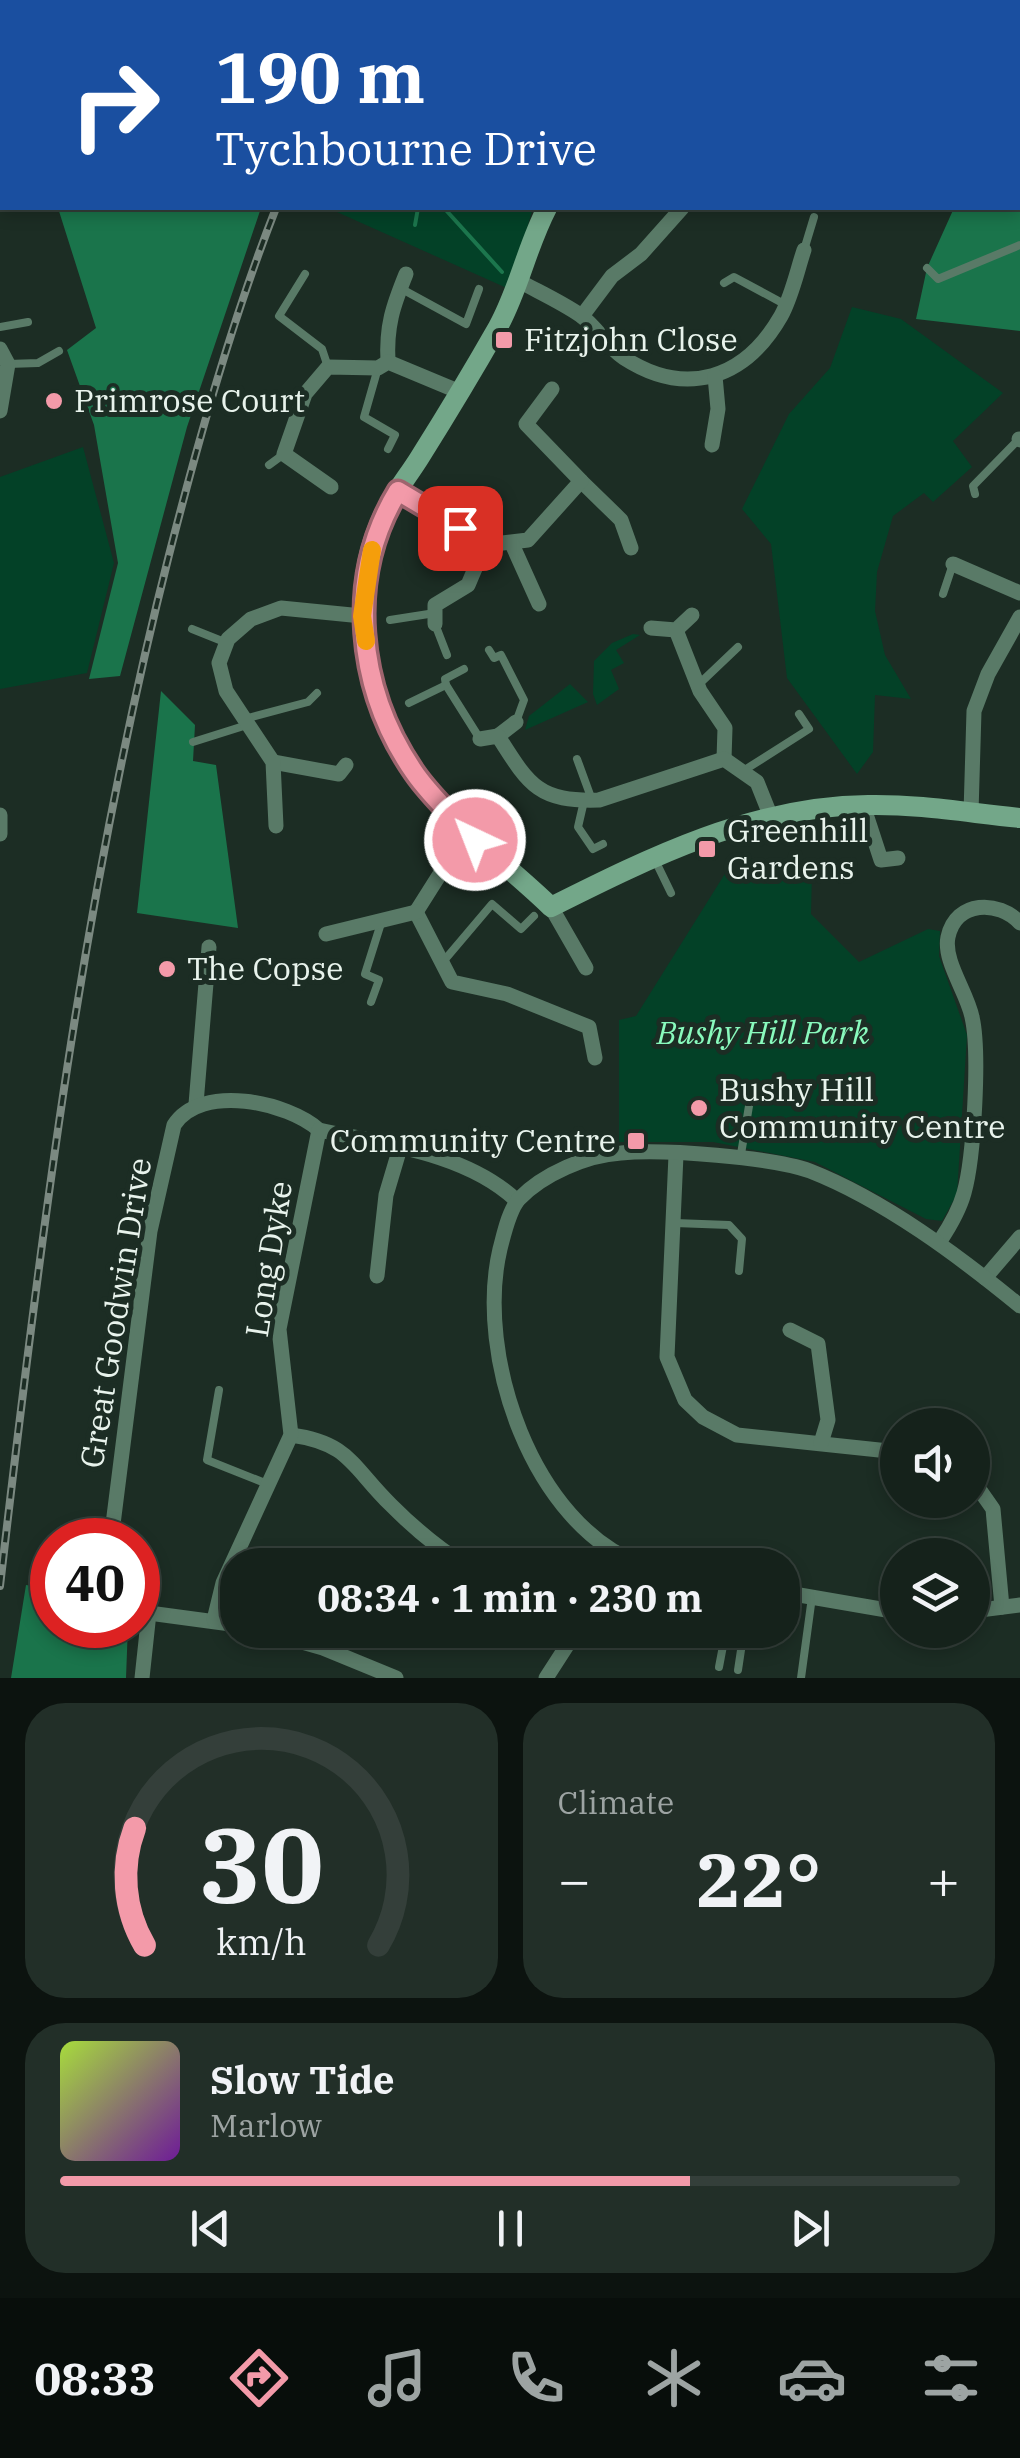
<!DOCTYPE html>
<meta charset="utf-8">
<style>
:root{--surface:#15221b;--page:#222f28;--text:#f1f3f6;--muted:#9da4a3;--line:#343f3a;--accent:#f39aa9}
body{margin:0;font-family:"IBM Plex Serif",serif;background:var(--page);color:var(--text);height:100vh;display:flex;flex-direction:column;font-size:38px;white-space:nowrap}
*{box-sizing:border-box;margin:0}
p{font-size:32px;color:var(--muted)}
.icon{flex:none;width:55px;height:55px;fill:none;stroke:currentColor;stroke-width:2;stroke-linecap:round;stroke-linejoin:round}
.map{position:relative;height:1678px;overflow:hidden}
.drawer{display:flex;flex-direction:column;gap:25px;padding:25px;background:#0c130f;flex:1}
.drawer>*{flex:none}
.top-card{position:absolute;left:0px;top:0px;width:1020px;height:210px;box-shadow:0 5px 15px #0003,0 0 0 2px var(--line);background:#1a4fa0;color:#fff;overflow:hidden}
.tools{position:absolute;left:880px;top:1408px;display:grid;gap:20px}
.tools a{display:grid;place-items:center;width:110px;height:110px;border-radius:50%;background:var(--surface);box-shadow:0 5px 15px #0003,0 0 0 2px var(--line);font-size:50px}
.speed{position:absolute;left:30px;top:1518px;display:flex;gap:20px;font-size:50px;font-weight:700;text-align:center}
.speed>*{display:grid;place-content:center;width:130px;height:130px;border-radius:50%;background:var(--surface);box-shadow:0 5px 15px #0003,0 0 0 2px var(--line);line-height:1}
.speed .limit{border:15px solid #d22;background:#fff;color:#111}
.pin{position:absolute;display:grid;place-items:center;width:85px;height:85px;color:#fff;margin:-42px;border-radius:20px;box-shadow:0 5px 15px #0006}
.me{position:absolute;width:110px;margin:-55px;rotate:317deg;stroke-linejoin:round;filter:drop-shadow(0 0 8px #0008)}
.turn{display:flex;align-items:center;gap:35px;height:210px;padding:0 50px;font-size:45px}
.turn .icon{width:130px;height:130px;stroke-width:2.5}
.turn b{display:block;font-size:70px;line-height:85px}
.big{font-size:75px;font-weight:700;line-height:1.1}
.drawer .tile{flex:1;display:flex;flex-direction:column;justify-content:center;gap:15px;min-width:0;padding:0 35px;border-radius:40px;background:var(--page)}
.drawer .dial{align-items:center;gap:0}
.dial svg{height:260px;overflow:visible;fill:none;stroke:var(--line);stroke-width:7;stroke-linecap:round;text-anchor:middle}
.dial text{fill:var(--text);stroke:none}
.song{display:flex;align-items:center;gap:30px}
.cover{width:120px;height:120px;border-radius:15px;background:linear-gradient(135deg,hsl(80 70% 55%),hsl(280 70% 35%))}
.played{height:10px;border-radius:5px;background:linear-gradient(90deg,var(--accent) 70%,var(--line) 70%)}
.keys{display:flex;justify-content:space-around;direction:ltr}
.heat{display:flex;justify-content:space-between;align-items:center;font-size:55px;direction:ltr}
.drawer .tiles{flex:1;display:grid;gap:25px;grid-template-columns:1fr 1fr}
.tile:last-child{grid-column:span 2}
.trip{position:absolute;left:220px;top:1548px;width:580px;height:100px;border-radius:40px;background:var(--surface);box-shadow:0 5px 15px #0003,0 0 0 2px var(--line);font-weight:700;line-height:100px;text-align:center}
.tabs{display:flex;height:160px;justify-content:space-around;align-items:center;background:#080e0b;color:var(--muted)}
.tabs .icon{width:70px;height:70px}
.tabs .active{color:var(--accent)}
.tabs b{font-size:45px;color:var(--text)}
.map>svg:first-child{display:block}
.green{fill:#034127}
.forest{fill:#1a744b}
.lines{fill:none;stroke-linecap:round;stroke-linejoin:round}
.stream{stroke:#1c764d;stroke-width:4}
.lane{stroke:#597a67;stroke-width:8}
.street{stroke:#597a67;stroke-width:15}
.secondary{stroke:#73a789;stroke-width:20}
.rail-casing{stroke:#7b8981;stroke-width:8}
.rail{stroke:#1c2d24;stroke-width:4;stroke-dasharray:11;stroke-linecap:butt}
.route-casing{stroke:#9e646e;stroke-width:25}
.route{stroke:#f39aa9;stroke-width:18}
.slow{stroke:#f59e0b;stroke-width:18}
.poi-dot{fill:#f39aa9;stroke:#1c2d24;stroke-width:4}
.labels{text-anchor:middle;stroke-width:10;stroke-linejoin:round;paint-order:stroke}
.poi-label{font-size:32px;fill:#e8f3ec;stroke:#1c2d24;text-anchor:start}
.park-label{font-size:32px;font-style:italic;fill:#89fabd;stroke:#1c2d24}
.street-label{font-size:32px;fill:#e8f3ec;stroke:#1c2d24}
</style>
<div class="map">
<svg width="1020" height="1678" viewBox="0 0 1020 1678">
<rect width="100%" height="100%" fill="#1c2d24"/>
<g class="green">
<path d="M328 208H533L509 289Z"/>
<path d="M852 307 901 319 1003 393 953 441 972 467 933 502 924 493 893 516 877 572 875 611 885 655 911 699 875 695 873 752 857 774 787 678 771 544 742 509 789 414 830 368Z"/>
<path d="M83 447 114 563 87 673 0 689V477Z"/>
<path d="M633 634 640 635 616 650 624 663 611 670 619 689 597 705 593 694 594 661 612 643Z"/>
<path d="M570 684 588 702 525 730 529 716Z"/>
<path d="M736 856 812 871 811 914 859 962 928 929 940 931 939 956 967 1035 957 1194 942 1221 926 1219 815 1162 713 1142H619V1020L636 1016Z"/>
</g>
<g class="forest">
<path d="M0 0H334L2 2 0 176Z"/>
<path d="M901 0H1020V331L916 319 927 268 954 208H1018V2H894Z"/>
<path d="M58 208H261L187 427 120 676 89 679 118 563 94 425 67 350 96 328Z"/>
<path d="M161 691 195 725 193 761 216 765 238 928 137 913Z"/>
<path d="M26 1585 52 1589V1625H128L126 1678H11Z"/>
</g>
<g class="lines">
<g class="stream">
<path d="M444 208 502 272"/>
<path d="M415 225 418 208"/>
</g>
<g class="lane">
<path d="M804 250 814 217"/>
<path d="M927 268 938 279 1020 245"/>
<path d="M305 274 279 316 322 349 328 367"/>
<path d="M724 283 734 277 786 305"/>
<path d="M400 288 466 324 479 289"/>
<path d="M0 327 28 322"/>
<path d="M8 364 38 363 59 351"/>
<path d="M378 368 364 417 395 435 388 449"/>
<path d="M269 465 284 454"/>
<path d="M975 494 973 486 1019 439"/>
<path d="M943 594 953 564"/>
<path d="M390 620 435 613"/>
<path d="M435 624 447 655"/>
<path d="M192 629 227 643"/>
<path d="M489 650 494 658 501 655 524 700 516 722"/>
<path d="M464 669 445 679 446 685 480 739"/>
<path d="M697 686 738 647"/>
<path d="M409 703 446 685"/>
<path d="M244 719 308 702 317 693"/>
<path d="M193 742 247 725"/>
<path d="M577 759 592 800"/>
<path d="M743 771 809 729 799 714"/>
<path d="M584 801 578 827 593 849 603 844"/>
<path d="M655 860 671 893"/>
<path d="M442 963 492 904 521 929 534 916"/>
<path d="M371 1002 379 980 365 974 382 920"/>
<path d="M740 1160 752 1088"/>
<path d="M675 1223 729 1225 742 1239 739 1271"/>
<path d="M219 1390 207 1460 270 1485"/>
<path d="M719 1667 726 1630"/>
<path d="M738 1670 744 1630"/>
<path d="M801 1678 812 1597"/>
</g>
<g class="street">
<path d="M852 0 857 2"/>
<path d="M868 2 877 0"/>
<path d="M1018 107 1020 109"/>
<path d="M519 281C539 292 561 302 580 315 597 327 607 347 624 358 686 398 745 379 781 316 792 296 797 271 804 250"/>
<path d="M582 316 612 276 641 254 682 208"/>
<path d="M0 349 8 364 0 411"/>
<path d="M388 362C386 326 393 306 406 274"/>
<path d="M1019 439 1020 440"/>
<path d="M712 445 718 409 715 376"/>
<path d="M581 481 621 520 631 548"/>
<path d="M331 487 284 454 305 394 328 367 378 368 388 362 460 392"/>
<path d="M398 491 485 545 528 540 581 481 526 424 552 389"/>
<path d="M512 544 539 604"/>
<path d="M953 564 1020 593"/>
<path d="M435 624V605L468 585 485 545"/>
<path d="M651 628 676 630 692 615"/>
<path d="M676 630 700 691 725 728 724 759"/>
<path d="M498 736 516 722"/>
<path d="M480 739 498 736C529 785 538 802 599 800L724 759 757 782 771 817"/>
<path d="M273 762 339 774 346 765"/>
<path d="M863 805 881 860 898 858"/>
<path d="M971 813 974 711 988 674 1020 617"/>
<path d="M0 815V834"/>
<path d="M276 826 273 762 226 691 219 663 228 639 251 619 281 608 362 616"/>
<path d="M551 907 586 968"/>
<path d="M416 912 452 982 507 994 589 1027 595 1058"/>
<path d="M416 912 440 874 475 840"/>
<path d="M326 934 416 912"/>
<path d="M196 1104 209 947"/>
<path d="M676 1155 667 1357 685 1400 703 1417 737 1435 898 1452"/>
<path d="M940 1241C950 1226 959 1211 964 1193 974 1158 980 1052 972 1017 967 992 943 961 948 937 956 900 999 900 1020 923"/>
<path d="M377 1276 386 1195 400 1148"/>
<path d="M985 1278 1020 1237"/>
<path d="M790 1330 818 1344 828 1420 821 1443"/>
<path d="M291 1435C350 1443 352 1467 391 1505 412 1526 439 1549 465 1565"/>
<path d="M972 1479 993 1509 1002 1607"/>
<path d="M111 1540 150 1231 174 1125C201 1083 288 1102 319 1130 384 1144 467 1153 517 1201"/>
<path d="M642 1565C532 1525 475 1355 500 1249 504 1234 509 1210 519 1199 543 1174 587 1155 621 1153 662 1149 772 1157 810 1171 884 1200 959 1256 1020 1306"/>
<path d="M782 1592 898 1612"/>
<path d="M138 1607 149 1613 238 1625"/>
<path d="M972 1611 1020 1605"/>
<path d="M214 1620 223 1583 291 1435 279 1329 319 1130"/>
<path d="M260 1630 323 1648 396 1678"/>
<path d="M142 1678 149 1613"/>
<path d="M546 1678 577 1630"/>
</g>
<g class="secondary">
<path d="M709 0 710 2"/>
<path d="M94 2 97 0"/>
<path d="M673 2V0"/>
<path d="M1018 36 1020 35"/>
<path d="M0 76 2 74"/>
<path d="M547 208C527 246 519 289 498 327 473 371 447 414 420 457 407 478 389 499 380 522 346 600 366 700 411 769 448 824 505 862 551 907 651 857 753 806 868 805 920 804 969 813 1020 818"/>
</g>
<defs>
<g id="rail">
<path d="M348 2 349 0"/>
<path d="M0 1586C40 1240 83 893 169 555 199 438 232 320 276 208"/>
</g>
</defs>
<use href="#rail" class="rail-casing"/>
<use href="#rail" class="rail"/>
</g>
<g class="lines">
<defs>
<path id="route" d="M460 528 398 491C345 578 357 689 414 772 431 797 455 818 475 840"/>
</defs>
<use href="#route" class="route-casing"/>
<use href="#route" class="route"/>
<path class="slow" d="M366 641 362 616 372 550"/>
</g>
<g class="poi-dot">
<rect x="494" y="330" width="20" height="20" rx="5"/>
<circle cx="54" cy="401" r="10"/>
<rect x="697" y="839" width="20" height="20" rx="5"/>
<circle cx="167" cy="969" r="10"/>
<circle cx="699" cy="1108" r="10"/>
<rect x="626" y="1131" width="20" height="20" rx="5"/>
</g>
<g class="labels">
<g class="poi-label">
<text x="524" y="351">Fitzjohn Close</text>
<text x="74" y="412">Primrose Court</text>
<text x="727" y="842">Greenhill<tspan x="727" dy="37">Gardens</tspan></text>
<text x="187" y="980">The Copse</text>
<text x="719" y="1101">Bushy Hill<tspan x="719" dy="37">Community Centre</tspan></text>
<text x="616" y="1152" text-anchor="end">Community Centre</text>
</g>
<g class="park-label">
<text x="763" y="1044">Bushy Hill Park</text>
</g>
<g class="street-label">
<text transform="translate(269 1259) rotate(-81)" y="11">Long Dyke</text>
<text transform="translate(116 1313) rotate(-81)" y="11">Great Goodwin Drive</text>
</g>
</g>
</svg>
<div class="tools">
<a><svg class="icon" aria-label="sound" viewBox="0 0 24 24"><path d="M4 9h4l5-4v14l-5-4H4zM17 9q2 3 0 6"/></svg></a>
<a><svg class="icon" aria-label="layers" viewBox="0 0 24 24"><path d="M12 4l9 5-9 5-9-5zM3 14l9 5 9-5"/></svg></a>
</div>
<div class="speed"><div class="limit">40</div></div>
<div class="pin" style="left:460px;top:528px;background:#d93025"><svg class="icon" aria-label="arrive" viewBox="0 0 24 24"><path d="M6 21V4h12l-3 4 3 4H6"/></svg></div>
<svg class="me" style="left:475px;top:840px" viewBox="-20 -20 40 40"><circle r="17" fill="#f39aa9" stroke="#fff" stroke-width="3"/><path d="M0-11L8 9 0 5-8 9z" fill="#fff"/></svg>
<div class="trip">08:34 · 1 min · 230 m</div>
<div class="top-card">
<div class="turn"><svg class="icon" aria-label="right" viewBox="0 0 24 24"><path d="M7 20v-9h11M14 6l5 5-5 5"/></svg><div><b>190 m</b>Tychbourne Drive</div></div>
</div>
</div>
<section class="drawer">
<div class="tiles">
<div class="tile dial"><svg viewBox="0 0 100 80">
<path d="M14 69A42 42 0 1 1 86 69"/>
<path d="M14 69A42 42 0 0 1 11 33" stroke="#f39aa9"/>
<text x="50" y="56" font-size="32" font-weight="700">30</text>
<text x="50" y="72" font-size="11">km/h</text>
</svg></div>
<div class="tile"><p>Climate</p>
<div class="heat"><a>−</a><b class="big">22°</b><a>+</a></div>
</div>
<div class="tile">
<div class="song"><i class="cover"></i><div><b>Slow Tide</b><p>Marlow</p></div></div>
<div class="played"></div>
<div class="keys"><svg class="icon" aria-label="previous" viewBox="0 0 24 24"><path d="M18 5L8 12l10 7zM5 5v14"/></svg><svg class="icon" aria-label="pause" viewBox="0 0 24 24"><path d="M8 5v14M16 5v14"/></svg><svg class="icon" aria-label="next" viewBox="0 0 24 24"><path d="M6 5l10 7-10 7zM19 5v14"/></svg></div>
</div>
</div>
</section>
<nav class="tabs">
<b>08:33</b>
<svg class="icon active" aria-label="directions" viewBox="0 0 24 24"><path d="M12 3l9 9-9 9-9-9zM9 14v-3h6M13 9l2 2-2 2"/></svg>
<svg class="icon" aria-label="music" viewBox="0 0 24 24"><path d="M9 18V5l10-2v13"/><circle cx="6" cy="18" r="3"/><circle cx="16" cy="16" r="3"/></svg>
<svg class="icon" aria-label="phone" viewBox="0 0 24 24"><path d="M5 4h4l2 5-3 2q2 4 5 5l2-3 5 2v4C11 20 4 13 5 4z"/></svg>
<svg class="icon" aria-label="climate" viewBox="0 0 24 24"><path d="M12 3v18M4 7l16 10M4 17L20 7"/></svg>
<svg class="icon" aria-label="car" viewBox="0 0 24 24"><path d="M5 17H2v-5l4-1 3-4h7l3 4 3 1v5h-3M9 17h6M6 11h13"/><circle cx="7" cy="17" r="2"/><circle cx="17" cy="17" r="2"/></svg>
<svg class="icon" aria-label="filters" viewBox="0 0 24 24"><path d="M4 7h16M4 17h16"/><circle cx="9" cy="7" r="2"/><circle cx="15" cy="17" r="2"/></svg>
</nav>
